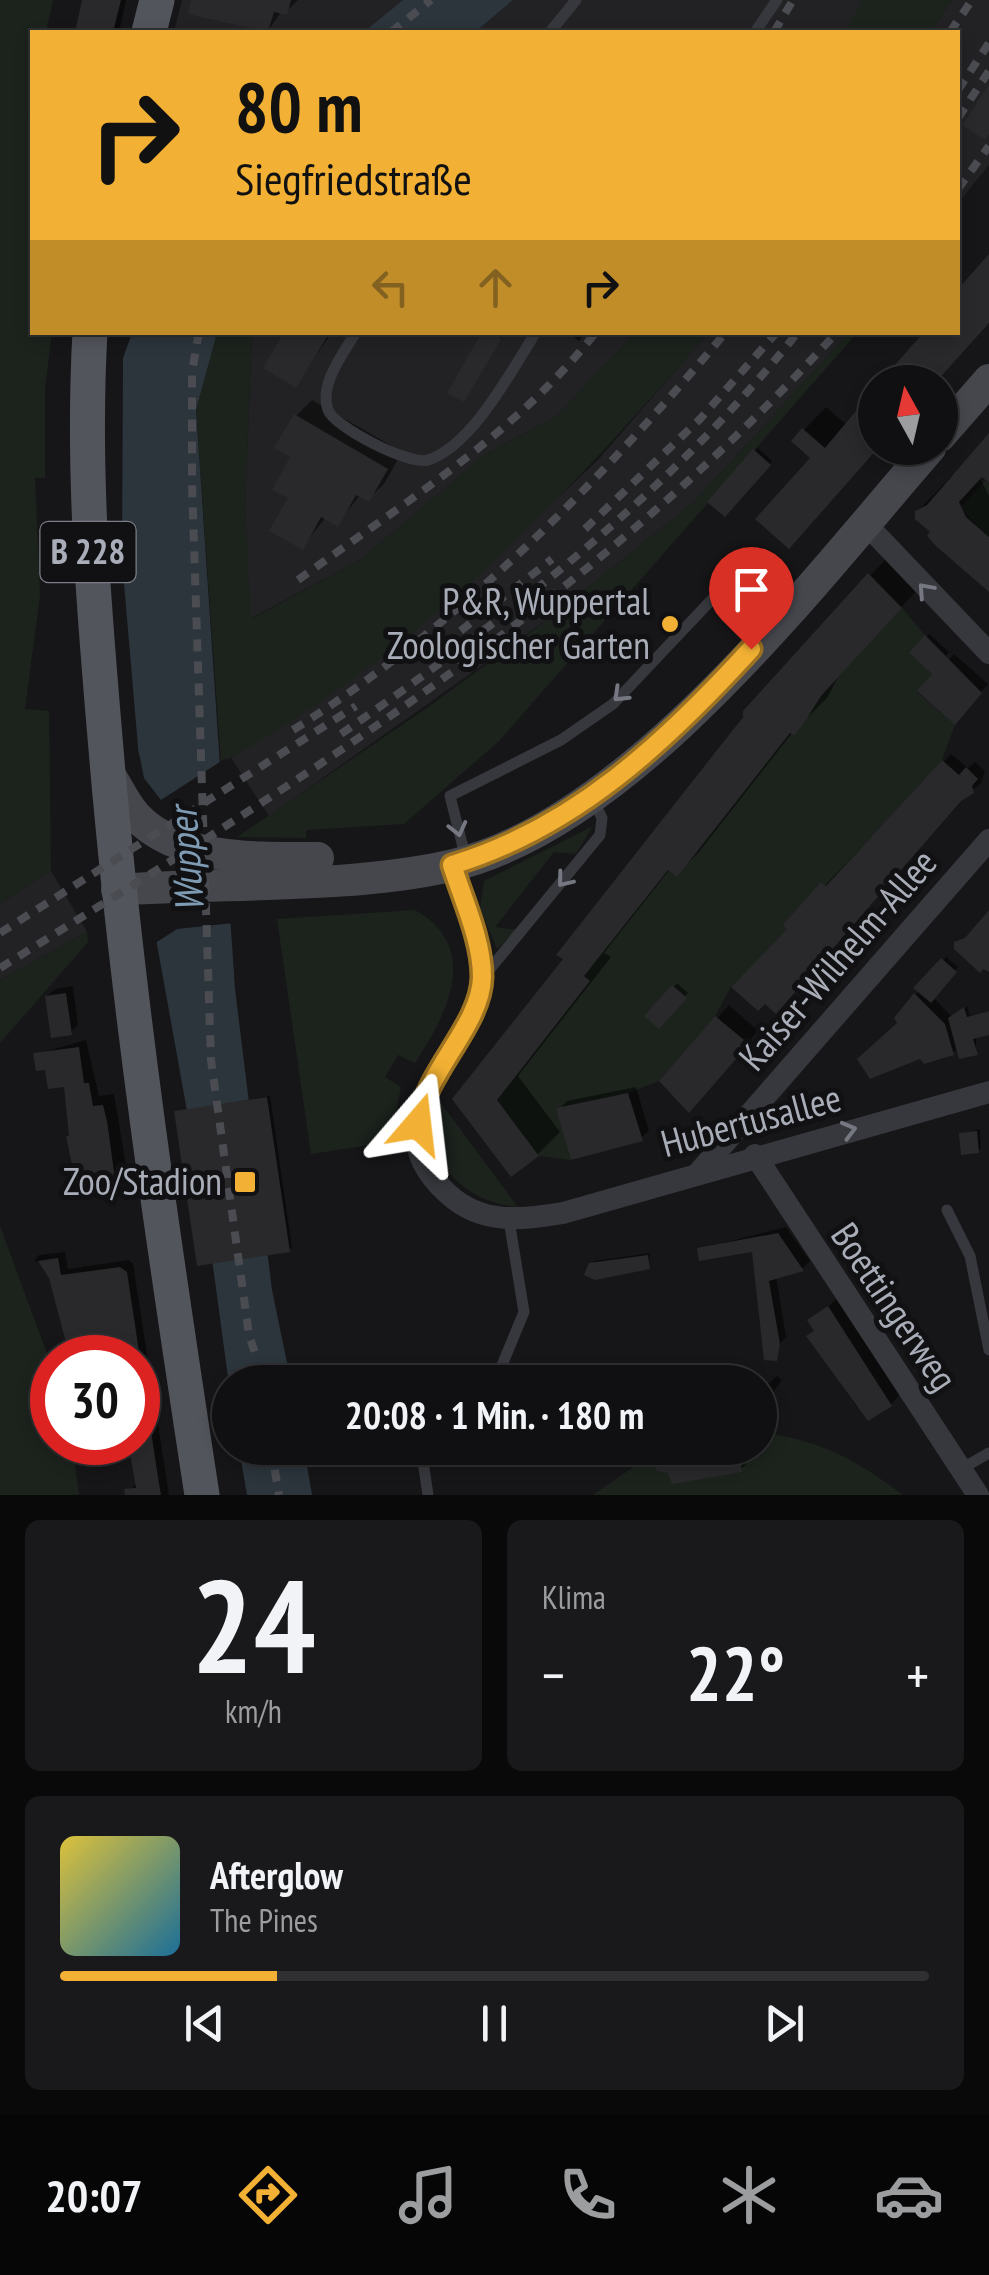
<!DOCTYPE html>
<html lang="de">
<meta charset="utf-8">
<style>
:root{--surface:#101012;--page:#19191b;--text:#f1f3f6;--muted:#9c9d9f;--line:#303032;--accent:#f2b134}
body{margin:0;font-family:"PT Sans Narrow",sans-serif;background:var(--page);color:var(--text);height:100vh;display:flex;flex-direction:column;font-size:38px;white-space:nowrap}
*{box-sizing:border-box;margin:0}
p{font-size:32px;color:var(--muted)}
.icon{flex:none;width:55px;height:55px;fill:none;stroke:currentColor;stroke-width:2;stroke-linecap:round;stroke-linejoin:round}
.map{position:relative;height:1495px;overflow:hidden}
.side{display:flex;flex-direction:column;gap:25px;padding:25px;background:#09090a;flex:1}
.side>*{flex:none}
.hud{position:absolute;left:30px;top:30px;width:930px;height:305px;border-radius:0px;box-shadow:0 5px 15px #0003,0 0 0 2px var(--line);background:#f2b134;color:#111;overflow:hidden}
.needle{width:65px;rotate:352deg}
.fabs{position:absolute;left:858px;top:365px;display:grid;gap:20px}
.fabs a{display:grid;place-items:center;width:100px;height:100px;border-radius:50%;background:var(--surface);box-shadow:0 5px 15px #0003,0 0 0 2px var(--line);font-size:50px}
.speed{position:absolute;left:30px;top:1335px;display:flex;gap:20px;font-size:50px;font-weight:700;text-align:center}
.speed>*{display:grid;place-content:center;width:130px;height:130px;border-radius:50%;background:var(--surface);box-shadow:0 5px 15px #0003,0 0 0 2px var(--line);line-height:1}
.speed .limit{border:15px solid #d22;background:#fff;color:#111}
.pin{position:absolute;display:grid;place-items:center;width:85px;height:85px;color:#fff;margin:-102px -42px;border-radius:50% 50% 50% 0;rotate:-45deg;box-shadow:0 0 10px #0007}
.pin .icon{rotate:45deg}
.me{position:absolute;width:110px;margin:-55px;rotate:17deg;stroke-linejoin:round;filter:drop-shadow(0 0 8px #0008)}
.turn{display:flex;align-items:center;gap:35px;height:210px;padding:0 40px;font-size:45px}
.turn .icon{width:130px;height:130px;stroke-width:2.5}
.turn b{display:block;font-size:70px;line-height:85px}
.lanes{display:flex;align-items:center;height:95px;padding:0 40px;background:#0003;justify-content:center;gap:50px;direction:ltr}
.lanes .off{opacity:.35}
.big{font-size:75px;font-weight:700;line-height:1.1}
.side .widget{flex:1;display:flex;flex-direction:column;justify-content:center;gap:15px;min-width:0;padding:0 35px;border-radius:15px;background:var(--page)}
.side .dial{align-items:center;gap:0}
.dial b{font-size:130px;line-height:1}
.song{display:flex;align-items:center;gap:30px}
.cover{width:120px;height:120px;border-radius:15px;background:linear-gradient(135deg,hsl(50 70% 55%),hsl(200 70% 35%))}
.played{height:10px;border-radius:5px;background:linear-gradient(90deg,var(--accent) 25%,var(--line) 25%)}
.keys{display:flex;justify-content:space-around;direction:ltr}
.heat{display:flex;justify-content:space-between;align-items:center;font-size:55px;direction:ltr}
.side .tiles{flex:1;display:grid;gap:25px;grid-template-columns:1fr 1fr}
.widget:last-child{grid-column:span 2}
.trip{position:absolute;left:212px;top:1365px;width:565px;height:100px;border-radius:50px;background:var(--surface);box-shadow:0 5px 15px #0003,0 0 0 2px var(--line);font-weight:700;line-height:100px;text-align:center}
.menu{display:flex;height:160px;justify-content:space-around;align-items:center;background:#060607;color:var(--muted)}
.menu .icon{width:70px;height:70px}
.menu .on{color:var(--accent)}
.menu b{font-size:45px;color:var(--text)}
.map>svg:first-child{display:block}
.built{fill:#222225}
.green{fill:#1c231d}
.water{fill:#2c353c}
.pier{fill:#161618}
.shadow{fill:#0007}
.building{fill:#29292c}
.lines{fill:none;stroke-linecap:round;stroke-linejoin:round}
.lane{stroke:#37383d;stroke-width:11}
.street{stroke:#37383d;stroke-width:22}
.secondary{stroke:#45474d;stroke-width:32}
.primary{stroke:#53555c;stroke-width:35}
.rail{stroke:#4a4c52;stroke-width:8;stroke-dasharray:12 10;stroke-linecap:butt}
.oneway{stroke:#757881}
.route-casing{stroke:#9d7322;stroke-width:25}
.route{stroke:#f2b134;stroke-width:18}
.poi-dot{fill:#f2b134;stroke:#111113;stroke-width:4}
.labels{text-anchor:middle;stroke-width:10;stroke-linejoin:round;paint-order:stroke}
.shield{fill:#111113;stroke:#7b7e86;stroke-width:2.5}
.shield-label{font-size:35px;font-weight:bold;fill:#a8adb8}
.poi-label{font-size:38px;fill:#a8adb8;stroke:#111113;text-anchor:end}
.street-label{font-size:38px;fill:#a8adb8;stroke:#111113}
.water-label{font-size:40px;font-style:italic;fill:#7f9bb3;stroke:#111113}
</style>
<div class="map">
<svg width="989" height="1495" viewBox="0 0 989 1495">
<rect width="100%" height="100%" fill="#161618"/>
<g class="built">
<path d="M182 0H869L849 32H174Z"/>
<path d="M952 0H989V165L958 203V32H931Z"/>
<path d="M252 333H635L557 416 486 454 360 560 250 619 245 506Z"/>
<path d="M708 333H849L695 501 555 614 269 816 231 758 368 666 491 560 598 460Z"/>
<path d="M51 871 87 932 0 980V904Z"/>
</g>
<g class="green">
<path d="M0 0H53L46 32H32V91L27 117 32 120V332L52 333 45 388V478H35L40 595 25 709 49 711 51 871 0 904Z"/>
<path d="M862 0H952L931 32H845Z"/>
<path d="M217 333H252L245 506 251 619 360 560 486 454 557 416 635 333H708C570 493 410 662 221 763L196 410Z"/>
<path d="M849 333H857L499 741 404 824 306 830V838L237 837 427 708 555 614 695 501Z"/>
<path d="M985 481 989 484V537L960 508Z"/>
<path d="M902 608 925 635 910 654 932 674 917 692 955 725 942 760 826 886 821 882 787 929 731 987 715 1016 659 1081 628 1093 557 1108 571 1160 539 1156 497 1100 590 981 584 976 668 870 677 877 790 733 794 736 821 696Z"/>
<path d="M593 826 576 854 554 852 495 927 517 930 497 949 480 908 484 881Z"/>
<path d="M415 910C482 948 447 1014 415 1063L398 1055 385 1077 401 1087 390 1142 311 1154 277 919Z"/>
<path d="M87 932 88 942 0 1043V980Z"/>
<path d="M438 1099 518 1207C458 1200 423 1159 438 1099Z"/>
<path d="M0 1226 52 1367V1442L72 1443 79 1495H0Z"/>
<path d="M760 1388 773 1390 771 1411 763 1413 762 1433C819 1439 858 1461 903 1495H593L649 1456 646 1448H760Z"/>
</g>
<g class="water">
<path d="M403 0H513L475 32H364Z"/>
<path d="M132 333H217L196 410 235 989 272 1290 291 1382H230V1392L207 1222 153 922 122 560 123 358Z"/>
<path d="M239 1448H304L312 1495H247Z"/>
</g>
<path class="pier" d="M139 753 144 778 161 800 226 758 234 923 177 929 157 942 154 952 135 754Z"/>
<g class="shadow">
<path d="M85 0H126L119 32H78Z"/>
<path d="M194 0H298L286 12 282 11 267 32 191 13Z"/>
<path d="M287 332H332L296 385Z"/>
<path d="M485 332H506L464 399 450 392Z"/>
<path d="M567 332H586L579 341Z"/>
<path d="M312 400 402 452 384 484 368 499 360 495 337 524 326 517 302 547 291 498 296 416Z"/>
<path d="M826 407 848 426 875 448 814 458 804 430Z"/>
<path d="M989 437V480L983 475 980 478 989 496V586L917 512Z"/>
<path d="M758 448 772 461 725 514 711 502Z"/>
<path d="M892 552 923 584 842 670 827 698 793 732 699 852 677 874 670 869 604 953 611 957 518 1076 560 1132 538 1154 456 1099 566 958 746 712Z"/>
<path d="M929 634 949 652 932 671 913 653Z"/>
<path d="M954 654 988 684 962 714 944 665Z"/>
<path d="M951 754 968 768 975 762 985 771 981 783 791 928 787 925Z"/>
<path d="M946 957 958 967 933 997 952 1017 967 1006 970 1016 989 1011V1032L976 1036V1053L958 1047 953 1053 897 1018Z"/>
<path d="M677 983 688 993 659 1026 648 1016Z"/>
<path d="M73 986 78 1025 70 1032 47 996 55 989Z"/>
<path d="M729 1005 758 1031 700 1097 662 1081Z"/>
<path d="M86 1040 99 1096 114 1094 127 1171 115 1183 75 1179 66 1084 36 1054Z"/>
<path d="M636 1087 649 1131 641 1138 559 1109 567 1101Z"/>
<path d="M270 1096 292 1247 289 1250 176 1112Z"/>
<path d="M980 1129 981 1148 978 1151 962 1134Z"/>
<path d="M786 1227 810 1261 803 1268 776 1276 786 1337 779 1345 777 1359 759 1248 699 1249Z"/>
<path d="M65 1252 68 1269 129 1260 133 1264 169 1495H128L137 1482 138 1358 94 1348 42 1263 34 1261 39 1255Z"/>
<path d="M650 1253 649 1267 591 1265 595 1261Z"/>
<path d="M841 1296 902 1392 891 1404 857 1407 809 1336 816 1329 810 1320Z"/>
<path d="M731 1373 732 1382H689L694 1378Z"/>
<path d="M777 1376 782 1380 768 1399 767 1435 760 1442V1383H769Z"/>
<path d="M648 1448H756L757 1453 741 1469 669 1471 659 1469Z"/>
</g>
<g class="building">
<path d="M82 0H121L113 32H75Z"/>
<path d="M191 0H291L287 15 274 12 268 32 188 14Z"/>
<path d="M989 85V134L985 140 962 125Z"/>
<path d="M989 254V323L936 382H880L924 332H958V289Z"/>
<path d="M284 332H330L296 388 263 368Z"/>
<path d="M482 332 502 338 464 402 447 393Z"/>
<path d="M875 388 878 448 789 549 755 519 810 458 791 441 802 428 825 448Z"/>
<path d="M294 414 388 469 369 502 356 495 338 527 321 517 303 550 269 531 288 498 272 490 290 457 274 448Z"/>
<path d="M989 433V483L982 477 959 502 966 517 989 537V592L936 546 927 536 930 532 915 519V511L927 505Z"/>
<path d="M753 449 771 465 725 517 707 502Z"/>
<path d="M868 573 902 608 821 696 804 723 794 736 790 733 677 877 668 870 584 976 590 981 497 1100 539 1156 511 1177 452 1099 563 959 556 955 743 717V711Z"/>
<path d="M925 635 982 693 955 725 917 691 932 674 909 653Z"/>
<path d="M942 760 959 775 966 767 978 779 972 786 974 793 961 801 776 1014 765 1004 758 1011 731 987 787 929 783 925 821 882 826 886Z"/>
<path d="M989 910V972L983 969 980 973 954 949V942L965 938Z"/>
<path d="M941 958 957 972 931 1003 913 988Z"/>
<path d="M672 985 687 998 659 1029 644 1016Z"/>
<path d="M66 993 72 1035 51 1038 45 996Z"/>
<path d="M914 993 945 1024 954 1055 924 1064 920 1059 870 1079 857 1059 897 1023 894 1018Z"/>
<path d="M964 1007 967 1017 989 1011V1035L973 1039 978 1055 959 1059 948 1018Z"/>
<path d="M715 1016 749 1044 689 1113 659 1081Z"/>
<path d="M79 1047 84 1083H89L93 1106 103 1105 107 1121 116 1186 78 1194 66 1136H69L64 1087 48 1089 45 1070 36 1071 33 1053Z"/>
<path d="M628 1093 643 1141 571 1160 556 1108Z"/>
<path d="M267 1097 290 1252 197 1266 174 1111Z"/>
<path d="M977 1131 979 1153 961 1155 959 1133Z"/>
<path d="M778 1233 804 1271 769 1281 780 1344 777 1361 764 1360 752 1252 699 1261 697 1248Z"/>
<path d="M648 1255 650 1269 595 1280 584 1275 589 1263Z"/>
<path d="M58 1258 61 1275 120 1267 127 1272 140 1358H93L92 1351 69 1354 49 1278 38 1261Z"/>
<path d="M828 1306 892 1406 868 1421 806 1336 814 1331 807 1320Z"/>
<path d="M140 1358 159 1484 161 1495H125L124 1489 136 1488 128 1442H138Z"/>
<path d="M646 1448H752V1453L741 1462 742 1472 672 1484 668 1473 657 1471Z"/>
</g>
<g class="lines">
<g class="lane">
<path d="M550 32 576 0"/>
<path d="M755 32 777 0"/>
<path d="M356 332C343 354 319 384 328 410 334 427 410 466 428 460 472 446 512 370 536 332"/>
<path d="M466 859 450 796 561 740 613 704 735 575 750 570 767 578 794 602"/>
<path d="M485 975 600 835 602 818 594 802"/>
<path d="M947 1210 970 1256 989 1350"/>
<path d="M495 1382 524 1312 509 1220"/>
<path d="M421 1448 428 1495"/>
<path d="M961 1469 989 1453"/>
</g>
<g class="street">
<path d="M865 523 989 653"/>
<path d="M452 865C463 900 482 940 482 977 481 1048 361 1114 447 1193 481 1225 520 1220 563 1213L989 1092"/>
<path d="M755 1155 978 1495"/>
<path d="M700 1171 989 840"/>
</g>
<g class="secondary">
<path d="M940 436 989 380"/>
<path d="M107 771C117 785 125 805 137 817 180 862 262 858 318 858"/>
<path d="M117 890C225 882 345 889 450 866 630 825 813 582 930 448"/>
</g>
<g class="primary">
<path d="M149 32 157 0"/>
<path d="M90 332C82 473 94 609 106 749 127 1000 164 1247 202 1495"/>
</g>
<g class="rail">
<path d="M391 32 431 0"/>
<path d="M774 32 793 0"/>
<path d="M950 32 972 0"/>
<path d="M958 90 989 43"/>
<path d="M958 118 989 71"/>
<path d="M958 189 989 146"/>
<path d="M199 332 192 372V484L211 1060 249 1335 257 1359"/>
<path d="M585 529 700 419 777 332"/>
<path d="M298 580C402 504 516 434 596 332"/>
<path d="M426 658 552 559"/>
<path d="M293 730C460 625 600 482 726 332"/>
<path d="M341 734C507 618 671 492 798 332"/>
<path d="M0 933 356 706"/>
<path d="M0 968C305 778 592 602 837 332"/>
<path d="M271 1448 279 1495"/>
</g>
</g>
<defs><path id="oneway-chevron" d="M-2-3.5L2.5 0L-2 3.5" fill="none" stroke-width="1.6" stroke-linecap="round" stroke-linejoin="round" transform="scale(2.5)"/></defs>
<g class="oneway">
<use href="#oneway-chevron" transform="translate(925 590) rotate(-132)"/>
<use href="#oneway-chevron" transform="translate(620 695) rotate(136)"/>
<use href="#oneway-chevron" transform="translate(458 829) rotate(76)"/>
<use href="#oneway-chevron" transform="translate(564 880) rotate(129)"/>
<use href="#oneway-chevron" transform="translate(849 1130) rotate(-15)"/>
</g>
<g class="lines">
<defs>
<path id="route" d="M418 1124C425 1071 481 1026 482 977 482 940 463 900 452 865 575 828 666 742 751 649"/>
</defs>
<use href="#route" class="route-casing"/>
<use href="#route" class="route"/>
</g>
<g class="poi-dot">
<circle cx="670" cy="624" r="10"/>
<rect x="233" y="1170" width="24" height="24" rx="5"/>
</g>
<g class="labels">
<rect class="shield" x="40.5" y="522" width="95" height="60" rx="8"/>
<g class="shield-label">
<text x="88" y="564">B 228</text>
</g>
<g class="poi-label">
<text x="650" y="615">P&amp;R, Wuppertal<tspan x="650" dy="44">Zoologischer Garten</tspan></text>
<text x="222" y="1195">Zoo/Stadion</text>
</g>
<g class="street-label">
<text transform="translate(838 960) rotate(-49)" y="13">Kaiser-Wilhelm-Allee</text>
<text transform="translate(751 1121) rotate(-15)" y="13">Hubertusallee</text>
<text transform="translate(894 1307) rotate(56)" y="13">Boettingerweg</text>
</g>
<g class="water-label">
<text transform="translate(186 860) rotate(-94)" y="14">Wupper</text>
</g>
</g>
</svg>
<div class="fabs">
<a><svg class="needle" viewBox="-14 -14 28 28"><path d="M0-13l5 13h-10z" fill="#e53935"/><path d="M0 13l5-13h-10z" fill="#9c9d9f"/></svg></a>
</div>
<div class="speed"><div class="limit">30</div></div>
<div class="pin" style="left:751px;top:649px;background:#d93025"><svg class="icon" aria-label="arrive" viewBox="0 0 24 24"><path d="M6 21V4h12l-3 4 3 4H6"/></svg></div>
<svg class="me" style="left:418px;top:1124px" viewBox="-20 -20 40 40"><path d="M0-17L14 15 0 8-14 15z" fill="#f2b134" stroke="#fff" stroke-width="4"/></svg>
<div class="trip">20:08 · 1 Min. · 180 m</div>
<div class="hud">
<div class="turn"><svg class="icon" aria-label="right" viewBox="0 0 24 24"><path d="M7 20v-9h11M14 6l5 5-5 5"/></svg><div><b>80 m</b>Siegfriedstraße</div></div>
<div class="lanes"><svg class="icon off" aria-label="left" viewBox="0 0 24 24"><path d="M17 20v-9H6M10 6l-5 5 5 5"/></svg><svg class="icon off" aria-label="ahead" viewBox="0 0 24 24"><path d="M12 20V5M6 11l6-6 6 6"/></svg><svg class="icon" aria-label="right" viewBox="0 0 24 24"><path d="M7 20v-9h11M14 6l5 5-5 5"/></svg></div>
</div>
</div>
<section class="side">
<div class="tiles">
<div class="widget dial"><b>24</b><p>km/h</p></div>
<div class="widget"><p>Klima</p>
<div class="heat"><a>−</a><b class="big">22°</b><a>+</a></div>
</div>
<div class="widget">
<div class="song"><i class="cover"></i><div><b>Afterglow</b><p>The Pines</p></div></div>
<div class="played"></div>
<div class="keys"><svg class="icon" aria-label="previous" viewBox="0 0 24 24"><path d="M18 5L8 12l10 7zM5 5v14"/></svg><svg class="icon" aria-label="pause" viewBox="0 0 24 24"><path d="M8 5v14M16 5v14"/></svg><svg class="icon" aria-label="next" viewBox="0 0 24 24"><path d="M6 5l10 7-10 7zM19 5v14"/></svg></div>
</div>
</div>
</section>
<nav class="menu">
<b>20:07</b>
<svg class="icon on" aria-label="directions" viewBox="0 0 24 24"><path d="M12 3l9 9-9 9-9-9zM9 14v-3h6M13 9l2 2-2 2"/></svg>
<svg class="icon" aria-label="music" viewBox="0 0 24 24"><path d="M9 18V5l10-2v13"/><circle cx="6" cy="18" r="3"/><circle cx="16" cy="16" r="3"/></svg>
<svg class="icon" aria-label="phone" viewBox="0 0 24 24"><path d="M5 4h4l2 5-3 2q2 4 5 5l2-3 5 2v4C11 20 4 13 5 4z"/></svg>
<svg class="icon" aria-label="climate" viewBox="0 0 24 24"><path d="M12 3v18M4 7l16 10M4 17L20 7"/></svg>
<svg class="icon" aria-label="car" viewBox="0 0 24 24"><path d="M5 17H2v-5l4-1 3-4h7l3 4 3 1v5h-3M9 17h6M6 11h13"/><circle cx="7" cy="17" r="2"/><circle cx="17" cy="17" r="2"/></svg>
</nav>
